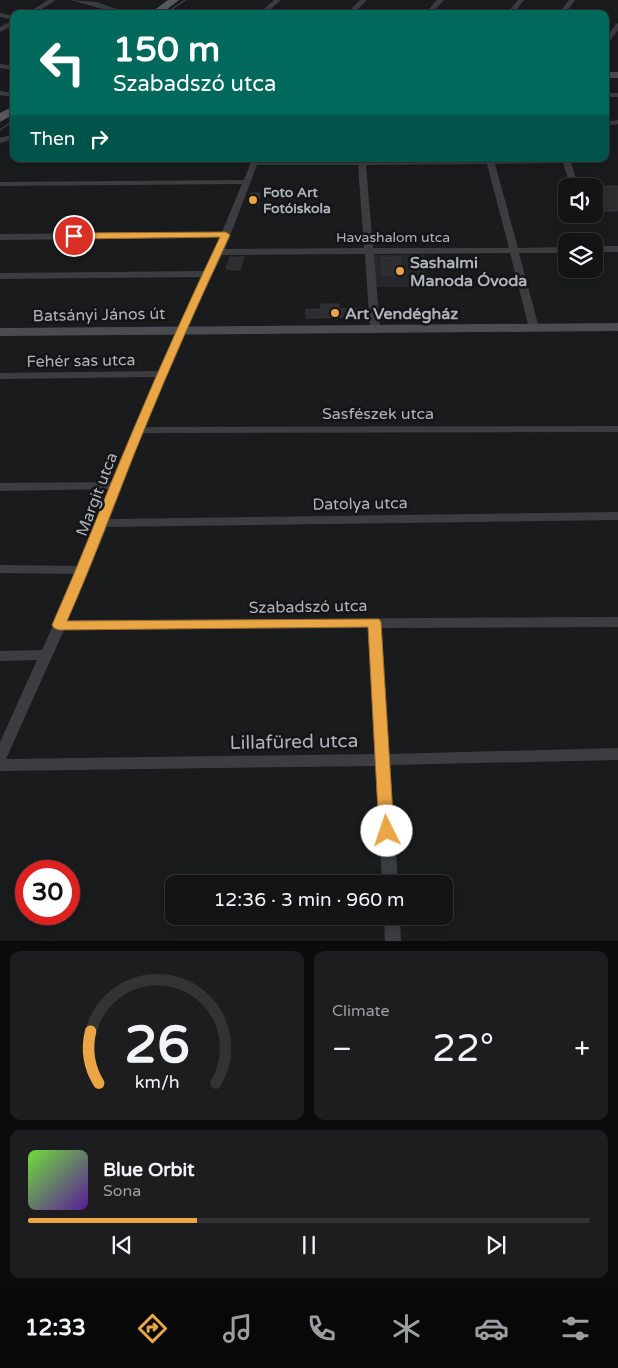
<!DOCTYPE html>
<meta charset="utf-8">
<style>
:root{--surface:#141416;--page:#1d1d1f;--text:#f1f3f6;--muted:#9d9ea1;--line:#333335;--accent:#eaa545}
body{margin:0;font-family:"Varela Round",sans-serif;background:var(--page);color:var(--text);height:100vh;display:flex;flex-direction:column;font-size:19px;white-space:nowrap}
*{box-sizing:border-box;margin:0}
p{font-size:16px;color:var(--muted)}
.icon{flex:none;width:28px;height:28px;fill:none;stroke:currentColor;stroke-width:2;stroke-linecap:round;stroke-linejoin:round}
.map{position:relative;height:941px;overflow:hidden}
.sheet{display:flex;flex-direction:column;gap:10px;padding:10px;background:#0b0b0c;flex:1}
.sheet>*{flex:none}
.guide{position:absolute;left:10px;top:10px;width:599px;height:152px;border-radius:10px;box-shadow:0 2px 12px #0003,0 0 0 1px var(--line);background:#00695c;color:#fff;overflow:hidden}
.controls{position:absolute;left:558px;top:178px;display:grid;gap:10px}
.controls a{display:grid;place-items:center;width:45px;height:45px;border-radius:10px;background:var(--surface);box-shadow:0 2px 12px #0003,0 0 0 1px var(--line);font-size:25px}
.speed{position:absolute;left:15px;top:860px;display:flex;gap:10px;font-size:25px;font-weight:700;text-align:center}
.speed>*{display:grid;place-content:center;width:65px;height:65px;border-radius:50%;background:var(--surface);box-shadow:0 2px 12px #0003,0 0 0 1px var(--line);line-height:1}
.speed .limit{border:8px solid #d22;background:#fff;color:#111}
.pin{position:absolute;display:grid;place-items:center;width:42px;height:42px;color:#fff;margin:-21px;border:2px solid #fff;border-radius:50%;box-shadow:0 1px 5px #0007}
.me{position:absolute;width:55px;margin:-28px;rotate:356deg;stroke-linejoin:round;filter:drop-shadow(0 0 4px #0008)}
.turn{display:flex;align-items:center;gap:18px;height:105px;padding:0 20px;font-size:22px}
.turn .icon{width:65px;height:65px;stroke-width:2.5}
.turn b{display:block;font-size:35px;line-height:42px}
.then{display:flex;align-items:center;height:48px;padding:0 20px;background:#0003;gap:10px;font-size:19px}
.big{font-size:38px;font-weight:600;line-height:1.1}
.sheet .card{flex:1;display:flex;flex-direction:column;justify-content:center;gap:8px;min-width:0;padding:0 18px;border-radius:10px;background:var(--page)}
.sheet .dial{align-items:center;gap:0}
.dial svg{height:130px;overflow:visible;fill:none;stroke:var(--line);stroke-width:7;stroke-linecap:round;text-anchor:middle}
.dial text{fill:var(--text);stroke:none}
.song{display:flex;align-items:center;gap:15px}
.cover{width:60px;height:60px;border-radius:8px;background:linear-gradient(135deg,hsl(100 70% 55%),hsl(270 70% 35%))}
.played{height:5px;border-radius:2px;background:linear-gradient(90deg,var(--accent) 30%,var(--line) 30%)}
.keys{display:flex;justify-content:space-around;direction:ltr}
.heat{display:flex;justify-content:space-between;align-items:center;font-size:28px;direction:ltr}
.sheet .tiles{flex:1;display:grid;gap:10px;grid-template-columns:1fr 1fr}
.card:last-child{grid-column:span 2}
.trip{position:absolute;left:165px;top:875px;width:288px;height:50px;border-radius:10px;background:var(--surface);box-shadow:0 2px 12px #0003,0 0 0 1px var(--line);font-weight:600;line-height:50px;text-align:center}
.dock{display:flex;height:80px;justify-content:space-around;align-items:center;background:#080809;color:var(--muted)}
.dock .icon{width:35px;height:35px}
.dock .active{color:var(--accent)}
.dock b{font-size:22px;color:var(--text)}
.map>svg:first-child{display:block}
.built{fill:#26272a}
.building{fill:#2d2e30;stroke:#343538}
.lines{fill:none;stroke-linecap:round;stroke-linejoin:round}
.street{fill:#3c3d41;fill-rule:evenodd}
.secondary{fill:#4a4c51;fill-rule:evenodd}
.primary{fill:#585a60;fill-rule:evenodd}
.tram{stroke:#4f5156;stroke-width:1}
.route{fill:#eaa545;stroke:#986b2d}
.poi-dot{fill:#eaa545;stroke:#151518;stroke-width:2}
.labels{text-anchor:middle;stroke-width:5;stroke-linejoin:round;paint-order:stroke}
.far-poi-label{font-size:14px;font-weight:bold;fill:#aeb3bb;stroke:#151518;text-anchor:start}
.far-street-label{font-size:14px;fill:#aeb3bb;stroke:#151518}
.poi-label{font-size:16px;font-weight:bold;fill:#aeb3bb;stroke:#151518;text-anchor:start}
.street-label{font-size:16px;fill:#aeb3bb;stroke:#151518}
.near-street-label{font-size:19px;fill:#aeb3bb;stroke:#151518}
</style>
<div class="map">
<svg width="618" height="941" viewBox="0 0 618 941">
<rect width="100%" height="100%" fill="#1a1b1d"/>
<path class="built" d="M373 255H424L428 287H375Z"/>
<g class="building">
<rect x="594" y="186" width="24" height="25"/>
<path d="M250 193H260L258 204H248Z"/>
<path d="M230 257H244L240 270 226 269Z"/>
<path d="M400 257 401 275H383L381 258Z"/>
<path d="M321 304H339V309L364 308 365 317 306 318V309H321Z"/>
</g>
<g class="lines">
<g class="street">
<path d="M48 0H56L34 14H26Z"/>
<path d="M70 0 96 2 132 14H121Z"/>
<path d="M274 0H281L265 14H258Z"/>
<path d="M360 0H367L353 14H346Z"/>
<path d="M437 0H444L431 14H424Z"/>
<path d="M518 0H524L513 14H506Z"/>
<path d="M569 0H575L565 14H558Z"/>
<path d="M0 13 14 16V20L0 17Z"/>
<path d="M14 20V25L0 32V27Z"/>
<path d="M618 23V30L607 45 605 46V39L616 24Z"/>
<path d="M0 64 14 66V70L0 68Z"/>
<path d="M0 91 14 93V97L0 95Z"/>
<rect x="605" y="93" width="13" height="4"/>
<path d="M618 120V124L605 126V122Z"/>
<path d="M14 134V139L0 143V138Z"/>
<path d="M252 159H260L259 161 570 159 577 182 570 184 563 163 495 164 518 248 566 247V253H519L539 328 534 331 529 328 510 253 374 254 380 329 375 332 370 329 365 254 222 255 186 330 145 427 618 426V432L142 433 110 519 618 512V520L107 527 68 620 618 617V627L381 628 389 754 618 748V760L390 765 398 884H382L376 766 0 771V742L37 660 0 661V651L42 650 76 574 0 573V565L79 566 110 489 0 491V483L112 482 156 377 0 379V373L158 371 202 277 0 279V273L205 271 220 238 0 240V234L222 232 242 184 0 186V182L244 180ZM487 164 509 248H373L366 165ZM257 165H358L364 248 225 249ZM368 628 375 754 6 759 64 630Z"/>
<rect x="594" y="246" width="24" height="6"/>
<path d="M384 916H400L401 941H385Z"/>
</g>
<g class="secondary">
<rect x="605" y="72" width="13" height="6"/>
<path d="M618 323V331L0 336V328Z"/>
</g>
<g class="primary">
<path d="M168 0H179L161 14H149Z"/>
<path d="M14 106V114L0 122V113Z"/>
</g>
<g class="tram">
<path d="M165 14 185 0"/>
<path d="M0 130 14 120"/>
</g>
</g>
<path class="route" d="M226 232 230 235C200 299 171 364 144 430 118 493 95 558 67 621L379 619 381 622 394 831 392 835 387 837 381 835 379 831 368 627 59 630 54 628 52 625C81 560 106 493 134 428 161 364 190 300 220 237L74 239 69 236 74 233Z"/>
<g class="poi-dot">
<circle cx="253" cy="200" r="5"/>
<circle cx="400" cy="271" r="5"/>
<circle cx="335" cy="313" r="5"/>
</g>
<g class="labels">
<g class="far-poi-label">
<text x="263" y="197">Foto Art<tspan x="263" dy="16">Fotóiskola</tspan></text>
</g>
<g class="far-street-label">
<text x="393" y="242">Havashalom utca</text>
</g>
<g class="poi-label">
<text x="410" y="268">Sashalmi<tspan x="410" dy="18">Manoda Óvoda</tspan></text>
<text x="345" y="319">Art Vendégház</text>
</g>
<g class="street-label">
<text transform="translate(99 314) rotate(-1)" y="6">Batsányi János út</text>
<text transform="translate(81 360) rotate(-1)" y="6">Fehér sas utca</text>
<text x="378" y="419">Sasfészek utca</text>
<text transform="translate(96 494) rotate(-69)" y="6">Margit utca</text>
<text transform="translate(360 503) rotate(-1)" y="6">Datolya utca</text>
<text transform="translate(308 606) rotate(-1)" y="6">Szabadszó utca</text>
</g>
<g class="near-street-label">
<text transform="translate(294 741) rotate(-1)" y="7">Lillafüred utca</text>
</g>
</g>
</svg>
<div class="controls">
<a><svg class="icon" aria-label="sound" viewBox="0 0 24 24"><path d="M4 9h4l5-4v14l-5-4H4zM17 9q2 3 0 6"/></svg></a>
<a><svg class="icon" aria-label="layers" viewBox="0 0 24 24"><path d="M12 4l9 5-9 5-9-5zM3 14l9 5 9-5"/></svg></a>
</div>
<div class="speed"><div class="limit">30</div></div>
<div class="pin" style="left:74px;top:236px;background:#d93025"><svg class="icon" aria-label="arrive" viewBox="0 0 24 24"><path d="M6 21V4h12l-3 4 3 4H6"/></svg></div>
<svg class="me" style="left:387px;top:831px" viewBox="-20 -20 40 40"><circle r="19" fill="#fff"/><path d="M0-13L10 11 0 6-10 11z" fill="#eaa545"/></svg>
<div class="trip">12:36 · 3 min · 960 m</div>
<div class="guide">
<div class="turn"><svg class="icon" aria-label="left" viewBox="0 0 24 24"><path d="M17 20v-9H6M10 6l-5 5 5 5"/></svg><div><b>150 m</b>Szabadszó utca</div></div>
<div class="then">Then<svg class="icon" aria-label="right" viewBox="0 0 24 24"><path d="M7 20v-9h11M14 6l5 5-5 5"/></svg></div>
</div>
</div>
<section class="sheet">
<div class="tiles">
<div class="card dial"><svg viewBox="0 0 100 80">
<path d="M14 69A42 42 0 1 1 86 69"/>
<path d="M14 69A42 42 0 0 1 9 37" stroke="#eaa545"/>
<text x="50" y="56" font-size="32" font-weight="700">26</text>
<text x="50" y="72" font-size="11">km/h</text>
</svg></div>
<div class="card"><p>Climate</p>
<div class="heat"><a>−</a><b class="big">22°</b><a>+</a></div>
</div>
<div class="card">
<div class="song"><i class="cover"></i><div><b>Blue Orbit</b><p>Sona</p></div></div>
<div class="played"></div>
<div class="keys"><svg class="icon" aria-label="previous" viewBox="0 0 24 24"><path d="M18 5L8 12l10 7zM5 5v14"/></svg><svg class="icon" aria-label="pause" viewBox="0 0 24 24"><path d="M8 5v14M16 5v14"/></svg><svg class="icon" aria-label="next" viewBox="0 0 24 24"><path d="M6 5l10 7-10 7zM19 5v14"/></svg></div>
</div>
</div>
</section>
<nav class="dock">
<b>12:33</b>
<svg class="icon active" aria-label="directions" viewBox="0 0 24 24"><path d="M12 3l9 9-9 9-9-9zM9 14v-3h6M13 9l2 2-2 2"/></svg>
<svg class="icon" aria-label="music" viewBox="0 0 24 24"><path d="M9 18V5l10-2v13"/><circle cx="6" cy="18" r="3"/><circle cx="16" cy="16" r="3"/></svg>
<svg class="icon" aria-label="phone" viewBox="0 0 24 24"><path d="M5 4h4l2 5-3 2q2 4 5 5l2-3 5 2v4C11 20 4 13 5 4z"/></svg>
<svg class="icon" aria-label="climate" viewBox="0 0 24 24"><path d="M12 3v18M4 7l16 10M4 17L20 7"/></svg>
<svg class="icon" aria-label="car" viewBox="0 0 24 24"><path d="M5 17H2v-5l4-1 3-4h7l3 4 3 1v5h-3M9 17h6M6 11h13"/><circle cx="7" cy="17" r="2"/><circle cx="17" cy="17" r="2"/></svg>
<svg class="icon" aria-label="filters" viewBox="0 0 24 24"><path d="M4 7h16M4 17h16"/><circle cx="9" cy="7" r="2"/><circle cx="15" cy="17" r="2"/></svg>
</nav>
